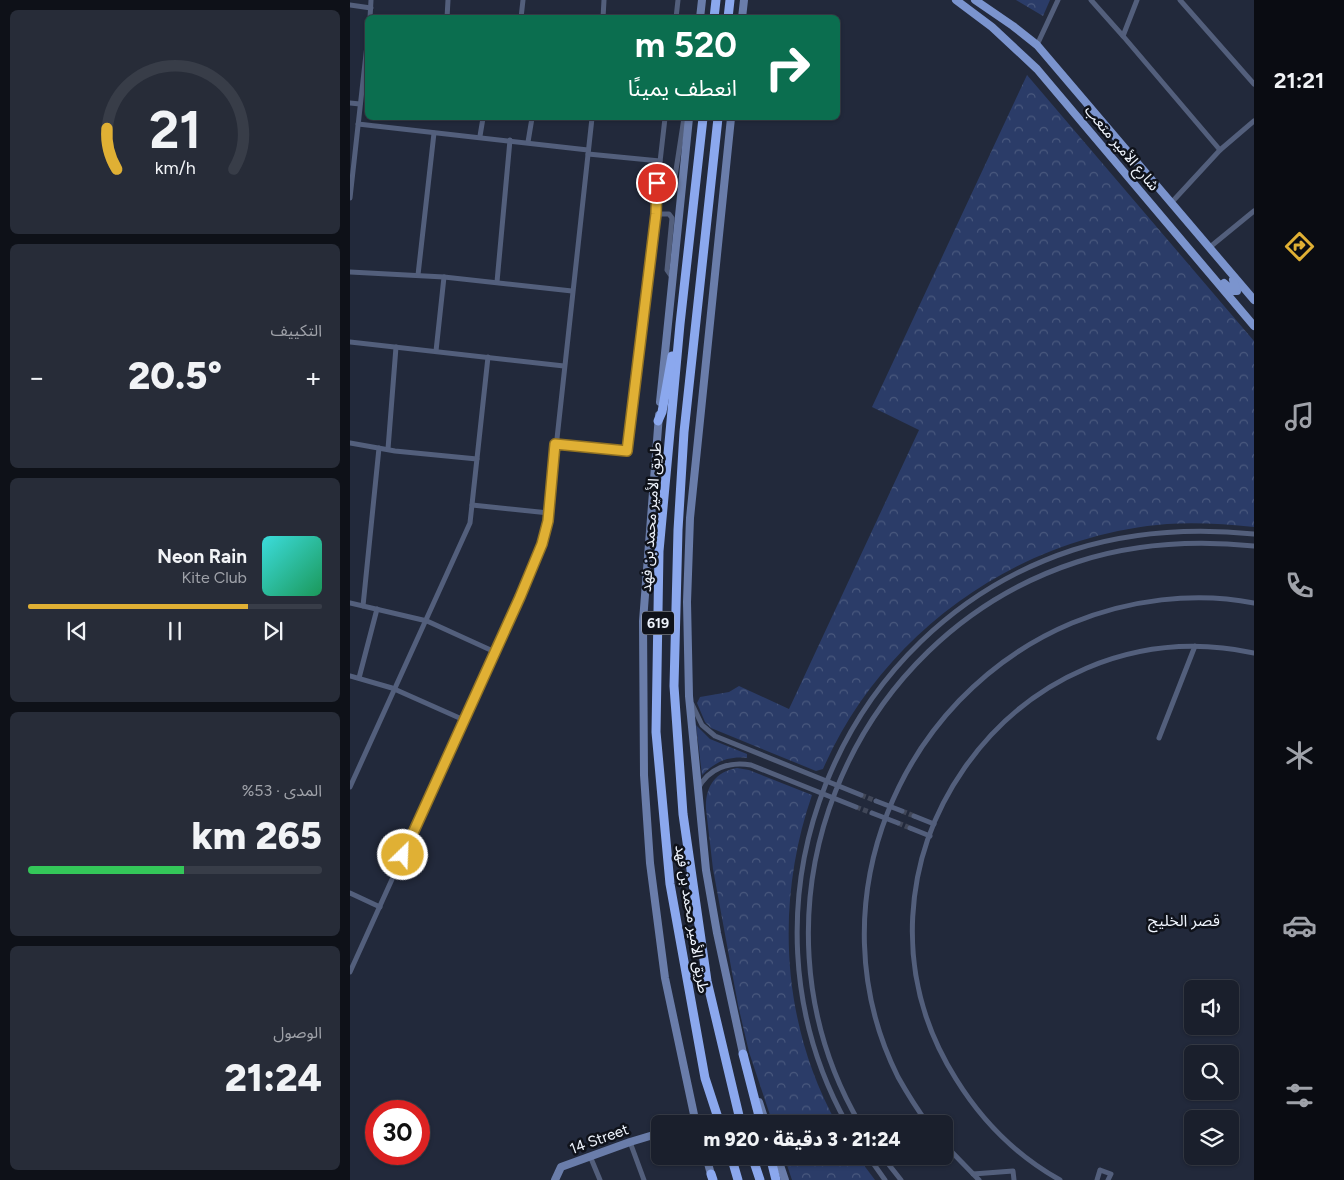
<!DOCTYPE html>
<html lang="ar">
<meta charset="utf-8">
<style>
:root{--surface:#1a1f2c;--page:#272c38;--text:#f1f3f6;--muted:#9fa2a9;--line:#383d48;--accent:#e0b034}
body{margin:0;font-family:Figtree,"Noto Sans Arabic",sans-serif;background:var(--page);color:var(--text);direction:rtl;height:100vh;display:flex;flex-direction:column;font-size:19px;white-space:nowrap}
*{box-sizing:border-box;margin:0}
p{font-size:16px;color:var(--muted)}
.icon{flex:none;width:28px;height:28px;fill:none;stroke:currentColor;stroke-width:2;stroke-linecap:round;stroke-linejoin:round}
.map{position:relative;flex:1;overflow:hidden;direction:ltr}
.side{display:flex;flex-direction:column;gap:10px;padding:10px;background:#0e1118;width:350px}
.side>*{flex:none}
.banner{position:absolute;left:15px;top:15px;width:475px;height:105px;border-radius:8px;box-shadow:0 1px 4px #0004,0 0 0 1px var(--line);direction:rtl;background:#0b6e4f;color:#fff;overflow:hidden}
.fabs{position:absolute;left:834px;top:980px;display:grid;gap:10px}
.fabs a{display:grid;place-items:center;width:55px;height:55px;border-radius:8px;background:var(--surface);box-shadow:0 1px 4px #0004,0 0 0 1px var(--line);font-size:25px}
.speed{position:absolute;left:15px;top:1100px;display:flex;gap:10px;font-size:25px;font-weight:700;text-align:center}
.speed>*{display:grid;place-content:center;width:65px;height:65px;border-radius:50%;background:var(--surface);box-shadow:0 1px 4px #0004,0 0 0 1px var(--line);line-height:1}
.speed .limit{border:8px solid #d22;background:#fff;color:#111}
.pin{position:absolute;display:grid;place-items:center;width:42px;height:42px;color:#fff;margin:-21px;border:2px solid #fff;border-radius:50%;box-shadow:0 1px 5px #0007}
.me{position:absolute;width:55px;margin:-28px;rotate:24deg;stroke-linejoin:round;filter:drop-shadow(0 0 4px #0008)}
.turn{display:flex;align-items:center;gap:18px;height:105px;padding:0 20px;font-size:22px}
.turn .icon{width:65px;height:65px;stroke-width:2.5}
.turn b{display:block;font-size:35px;line-height:42px}
.big{font-size:38px;font-weight:800;line-height:1.1}
.side .card{flex:1;display:flex;flex-direction:column;justify-content:center;gap:8px;min-width:0;padding:0 18px;border-radius:8px;background:var(--page)}
.side .dial{align-items:center;gap:0}
.dial svg{height:130px;overflow:visible;fill:none;stroke:var(--line);stroke-width:7;stroke-linecap:round;text-anchor:middle}
.dial text{fill:var(--text);stroke:none}
.song{display:flex;align-items:center;gap:15px}
.cover{width:60px;height:60px;border-radius:8px;background:linear-gradient(135deg,hsl(180 70% 55%),hsl(150 70% 35%))}
.played{height:5px;border-radius:2px;background:linear-gradient(90deg,var(--accent) 75%,var(--line) 75%)}
.keys{display:flex;justify-content:space-around;direction:ltr}
.heat{display:flex;justify-content:space-between;align-items:center;font-size:28px;direction:ltr}
.charge{height:8px;border-radius:4px;background:linear-gradient(90deg,#34c759 53%,var(--line) 0)}
.trip{position:absolute;left:301px;top:1115px;width:302px;height:50px;border-radius:8px;background:var(--surface);box-shadow:0 1px 4px #0004,0 0 0 1px var(--line);font-weight:800;line-height:50px;text-align:center;direction:rtl}
main{display:flex;flex:1;min-height:0}
.dock{display:flex;flex-direction:column;width:90px;justify-content:space-around;align-items:center;background:#0a0c12;color:var(--muted)}
.dock .icon{width:35px;height:35px}
.dock .current{color:var(--accent)}
.dock b{font-size:22px;color:var(--text)}
.map>svg:first-child{display:block}
.forest{fill:url(#forest-crowns)}
.lines{fill:none;stroke-linecap:round;stroke-linejoin:round}
.street-tunnel{stroke:#414758;stroke-width:5;stroke-dasharray:5 2.5;stroke-linecap:butt}
.street{stroke:#535f7c;stroke-width:5}
.secondary{stroke:#6a7daa;stroke-width:8}
.primary{stroke:#7b94ce;stroke-width:8}
.highway{stroke:#8ba8ee;stroke-width:9}
.route-casing{stroke:#927222;stroke-width:12}
.route{stroke:#e0b034;stroke-width:9}
.labels{text-anchor:middle;stroke-width:5;stroke-linejoin:round;paint-order:stroke}
.shield{fill:#0f121a;stroke:#acb0b9;stroke-width:1}
.shield-label{font-size:14px;font-weight:bold;fill:#eff4fd}
.street-label{font-size:15px;fill:#eff4fd;stroke:#0f121a}
.neighbourhood-label{font-size:16px;fill:#eff4fd;stroke:#0f121a}
</style>
<main>
<nav class="dock">
<b>21:21</b>
<svg class="icon current" aria-label="directions" viewBox="0 0 24 24"><path d="M12 3l9 9-9 9-9-9zM9 14v-3h6M13 9l2 2-2 2"/></svg>
<svg class="icon" aria-label="music" viewBox="0 0 24 24"><path d="M9 18V5l10-2v13"/><circle cx="6" cy="18" r="3"/><circle cx="16" cy="16" r="3"/></svg>
<svg class="icon" aria-label="phone" viewBox="0 0 24 24"><path d="M5 4h4l2 5-3 2q2 4 5 5l2-3 5 2v4C11 20 4 13 5 4z"/></svg>
<svg class="icon" aria-label="climate" viewBox="0 0 24 24"><path d="M12 3v18M4 7l16 10M4 17L20 7"/></svg>
<svg class="icon" aria-label="car" viewBox="0 0 24 24"><path d="M5 17H2v-5l4-1 3-4h7l3 4 3 1v5h-3M9 17h6M6 11h13"/><circle cx="7" cy="17" r="2"/><circle cx="17" cy="17" r="2"/></svg>
<svg class="icon" aria-label="filters" viewBox="0 0 24 24"><path d="M4 7h16M4 17h16"/><circle cx="9" cy="7" r="2"/><circle cx="15" cy="17" r="2"/></svg>
</nav>
<div class="map">
<svg width="904" height="1180" viewBox="0 0 904 1180">
<defs>
<pattern id="forest-crowns" width="20" height="18" patternUnits="userSpaceOnUse" patternTransform="scale(1.25)"><rect width="20" height="18" fill="#2b3c68"/><path d="M2 6a3 3 0 1 1 6 0M12 15a3 3 0 1 1 6 0" fill="none" stroke="#4a597e"/></pattern>
</defs>
<rect width="100%" height="100%" fill="#22293b"/>
<g class="forest">
<path d="M666 0H700L693 16Z"/>
<path d="M677 75 904 341V527C875 524 846 522 817 524 668 536 533 632 473 769L466 771 361 728 355 722 347 703 350 697 379 692 389 686 439 709 569 430 522 407Z"/>
<path d="M346 725 360 739 397 754V758C378 756 365 762 352 775Z"/>
<path d="M387 768 399 770 462 795C425 902 431 1024 487 1124H423L399 1052 388 1005 363 869 356 809C355 788 364 772 387 768Z"/>
<path d="M434 1156H507L525 1180H442Z"/>
</g>
<g class="lines">
<g class="street-tunnel">
<path d="M511 795 526 801"/>
<path d="M506 807 522 813"/>
<path d="M552 811 564 816"/>
<path d="M548 823 560 828"/>
</g>
<g class="street">
<path d="M741 0 773 36"/>
<path d="M787 0 773 36 870 150"/>
<path d="M830 0 904 84"/>
<path d="M0 5 21 8"/>
<path d="M20 18 21 0"/>
<path d="M97 18 98 0"/>
<path d="M171 18 173 0"/>
<path d="M253 18 254 0"/>
<path d="M326 18 328 0"/>
<path d="M687 45 708 0"/>
<path d="M0 103 10 104"/>
<path d="M8 124 238 150"/>
<path d="M130 136 133 118"/>
<path d="M178 142 182 118"/>
<path d="M238 154 310 161"/>
<path d="M307 183 321 189 324 183 334 118"/>
<path d="M0 198 18 36"/>
<path d="M822 202 870 150 904 121"/>
<path d="M305 214H319L322 218 317 270 322 277"/>
<path d="M860 247 904 211"/>
<path d="M0 272 94 277 222 291"/>
<path d="M68 275 84 133"/>
<path d="M147 282 160 140"/>
<path d="M0 342 214 366"/>
<path d="M86 351 94 277"/>
<path d="M0 443 45 451 127 459"/>
<path d="M205 444 277 451 315 118"/>
<path d="M38 449 46 347"/>
<path d="M122 505 199 513"/>
<path d="M0 603 77 621 145 652"/>
<path d="M13 606 29 448"/>
<path d="M0 676 42 688 114 720"/>
<path d="M9 678 27 609"/>
<path d="M342 704 352 725 365 736 511 795"/>
<path d="M809 738 845 646"/>
<path d="M0 787 120 523 138 357"/>
<path d="M348 789C358 768 380 761 401 765L506 807"/>
<path d="M526 801 552 811"/>
<path d="M522 813 548 823"/>
<path d="M564 816 584 824"/>
<path d="M560 828 580 836"/>
<path d="M0 893 30 907"/>
<path d="M0 972 170 597 198 521 242 118"/>
<path d="M497 1124C375 906 487 627 723 550 783 531 843 528 904 534"/>
<path d="M510 1124C386 912 496 637 727 562 785 543 844 540 904 546"/>
<path d="M578 1124C567 1109 557 1093 548 1077 462 905 548 696 722 623 778 600 844 591 904 603"/>
<path d="M280 1142 294 1180"/>
<path d="M595 1145 629 1180"/>
<path d="M240 1156 250 1180"/>
<path d="M518 1156 535 1180"/>
<path d="M532 1156 551 1180"/>
<path d="M623 1174 663 1171 664 1180"/>
<path d="M710 1180C667 1156 632 1121 606 1079 474 870 661 601 904 653"/>
<path d="M747 1180 750 1170 761 1174 758 1180"/>
</g>
<g class="secondary">
<path d="M350 18 352 0"/>
<path d="M392 18 394 0"/>
<path d="M381 118 340 518 337 602 339 696 356 870 367 933 394 1058"/>
<path d="M310 402 339 118"/>
<path d="M309 415 293 621 294 775 300 863 315 978 346 1124"/>
<path d="M409 1102 416 1124"/>
<path d="M356 1156 362 1178"/>
<path d="M427 1156 435 1180"/>
<path d="M205 1180 211 1167 280 1142 310 1133"/>
</g>
<g class="primary">
<path d="M606 0 642 27 687 69 904 326"/>
<path d="M625 0 663 26 687 45 904 300"/>
<path d="M874 283 883 291H887L883 280"/>
</g>
<g class="highway">
<path d="M364 18 366 0"/>
<path d="M378 18 380 0"/>
<path d="M353 118 330 324 309 551 306 732 320 884 355 1078 370 1124"/>
<path d="M368 118 334 432 328 530 324 686 333 814 357 981 391 1124"/>
<path d="M308 421 312 412 322 356"/>
<path d="M393 1054 411 1124"/>
<path d="M381 1156 388 1180"/>
<path d="M402 1156 410 1180"/>
<path d="M420 1156 426 1180"/>
<path d="M361 1174 363 1180"/>
</g>
</g>
<g class="lines">
<defs>
<path id="route" d="M53 855 170 597 192 544 198 521 205 444 277 451 306 214 307 183"/>
</defs>
<use href="#route" class="route-casing"/>
<use href="#route" class="route"/>
</g>
<g class="labels">
<rect class="shield" x="292" y="611.5" width="32" height="23" rx="4"/>
<g class="shield-label">
<text x="308" y="628">619</text>
</g>
<g class="street-label">
<text transform="translate(772 148) rotate(50)" y="5">شارع الأمير متعب</text>
<text transform="translate(301 517) rotate(-86)" y="5">طريق الأمير محمد بن فهد</text>
<text transform="translate(342 919) rotate(81)" y="5">طريق الأمير محمد بن فهد</text>
<text transform="translate(249 1139) rotate(-20)" y="5">14 Street</text>
</g>
<g class="neighbourhood-label">
<text x="834" y="926">قصر الخليج</text>
</g>
</g>
</svg>
<div class="fabs">
<a><svg class="icon" aria-label="sound" viewBox="0 0 24 24"><path d="M4 9h4l5-4v14l-5-4H4zM17 9q2 3 0 6"/></svg></a>
<a><svg class="icon" aria-label="search" viewBox="0 0 24 24"><circle cx="10" cy="10" r="6"/><path d="M15 15l6 6"/></svg></a>
<a><svg class="icon" aria-label="layers" viewBox="0 0 24 24"><path d="M12 4l9 5-9 5-9-5zM3 14l9 5 9-5"/></svg></a>
</div>
<div class="speed"><div class="limit">30</div></div>
<div class="pin" style="left:307px;top:183px;background:#d93025"><svg class="icon" aria-label="arrive" viewBox="0 0 24 24"><path d="M6 21V4h12l-3 4 3 4H6"/></svg></div>
<svg class="me" style="left:53px;top:855px" viewBox="-20 -20 40 40"><circle r="17" fill="#e0b034" stroke="#fff" stroke-width="3"/><path d="M0-11L8 9 0 5-8 9z" fill="#fff"/></svg>
<div class="trip">21:24 · 3 دقيقة · 920 m</div>
<div class="banner">
<div class="turn"><svg class="icon" aria-label="right" viewBox="0 0 24 24"><path d="M7 20v-9h11M14 6l5 5-5 5"/></svg><div><b>520 m</b>انعطف يمينًا</div></div>
</div>
</div>
<section class="side">
<div class="card dial"><svg viewBox="0 0 100 80">
<path d="M14 69A42 42 0 1 1 86 69"/>
<path d="M14 69A42 42 0 0 1 8 44" stroke="#e0b034"/>
<text x="50" y="56" font-size="32" font-weight="700">21</text>
<text x="50" y="72" font-size="11">km/h</text>
</svg></div>
<div class="card"><p>التكييف</p>
<div class="heat"><a>−</a><b class="big">20.5°</b><a>+</a></div>
</div>
<div class="card">
<div class="song"><i class="cover"></i><div><b>Neon Rain</b><p>Kite Club</p></div></div>
<div class="played"></div>
<div class="keys"><svg class="icon" aria-label="previous" viewBox="0 0 24 24"><path d="M18 5L8 12l10 7zM5 5v14"/></svg><svg class="icon" aria-label="pause" viewBox="0 0 24 24"><path d="M8 5v14M16 5v14"/></svg><svg class="icon" aria-label="next" viewBox="0 0 24 24"><path d="M6 5l10 7-10 7zM19 5v14"/></svg></div>
</div>
<div class="card"><p>المدى · 53%</p><b class="big">265 km</b><div class="charge"></div></div>
<div class="card"><p>الوصول</p><b class="big">21:24</b></div>
</section>
</main>
